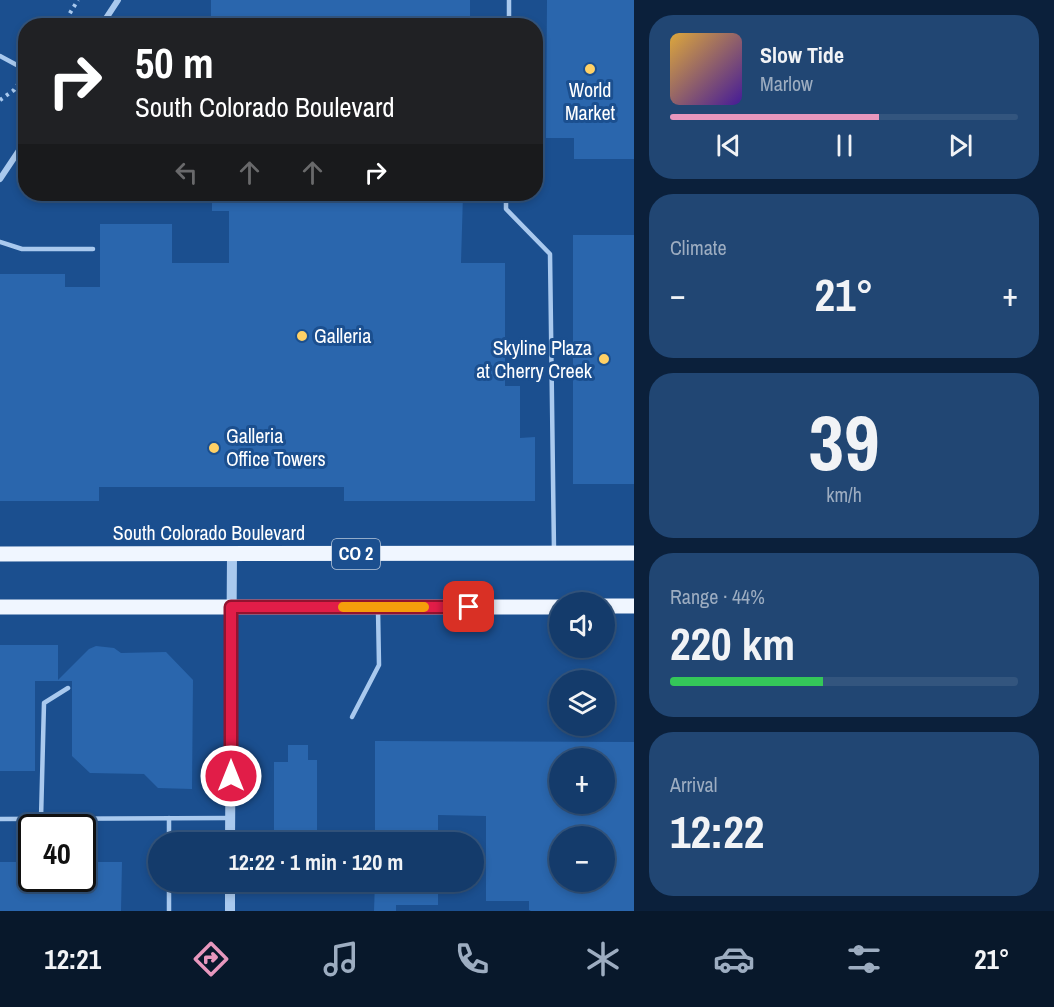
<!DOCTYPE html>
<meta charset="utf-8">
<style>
:root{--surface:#143b6b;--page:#214673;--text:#f1f3f6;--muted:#9dadc1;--line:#33557e;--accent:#e797bd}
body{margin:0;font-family:"Archivo Narrow",sans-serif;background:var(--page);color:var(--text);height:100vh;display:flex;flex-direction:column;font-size:22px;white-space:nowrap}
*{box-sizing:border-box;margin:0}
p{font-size:20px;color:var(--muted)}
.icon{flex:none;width:33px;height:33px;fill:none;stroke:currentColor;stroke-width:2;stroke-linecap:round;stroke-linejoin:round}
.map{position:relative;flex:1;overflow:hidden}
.details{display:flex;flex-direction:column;gap:15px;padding:15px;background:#0b203b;width:420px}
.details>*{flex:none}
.top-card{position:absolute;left:18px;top:18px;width:525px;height:183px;border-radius:24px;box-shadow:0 3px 9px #0003,0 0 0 2px var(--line);background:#202124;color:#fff;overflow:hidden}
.buttons{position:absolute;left:549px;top:592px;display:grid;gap:12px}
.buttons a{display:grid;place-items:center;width:66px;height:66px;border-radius:50%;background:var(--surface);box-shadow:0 3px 9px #0003,0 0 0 2px var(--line);font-size:30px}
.speed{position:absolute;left:18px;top:814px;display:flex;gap:12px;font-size:30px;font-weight:700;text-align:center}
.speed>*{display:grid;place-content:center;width:78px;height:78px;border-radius:50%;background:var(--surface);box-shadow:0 3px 9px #0003,0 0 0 2px var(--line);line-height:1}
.speed .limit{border:3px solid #111;border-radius:9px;background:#fff;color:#111}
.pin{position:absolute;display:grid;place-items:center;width:51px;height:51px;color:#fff;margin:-26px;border-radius:12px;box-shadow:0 3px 9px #0006}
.me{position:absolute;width:66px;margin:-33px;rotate:0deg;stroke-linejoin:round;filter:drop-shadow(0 0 4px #0008)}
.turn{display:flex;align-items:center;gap:21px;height:126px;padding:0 18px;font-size:27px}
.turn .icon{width:78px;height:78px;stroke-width:2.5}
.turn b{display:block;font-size:42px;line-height:51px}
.lanes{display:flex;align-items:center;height:57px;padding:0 18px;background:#0003;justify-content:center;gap:30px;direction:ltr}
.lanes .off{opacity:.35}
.big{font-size:45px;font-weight:700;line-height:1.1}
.details .widget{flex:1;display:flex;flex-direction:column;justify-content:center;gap:9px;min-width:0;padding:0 21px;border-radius:24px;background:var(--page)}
.details .dial{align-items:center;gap:0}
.dial b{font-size:78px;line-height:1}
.song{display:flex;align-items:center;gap:18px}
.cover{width:72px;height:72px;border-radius:9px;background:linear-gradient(135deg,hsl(40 70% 55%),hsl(260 70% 35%))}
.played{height:6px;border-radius:3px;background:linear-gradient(90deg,var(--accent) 60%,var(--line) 60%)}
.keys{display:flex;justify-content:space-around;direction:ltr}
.heat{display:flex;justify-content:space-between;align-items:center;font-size:33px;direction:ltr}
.charge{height:9px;border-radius:4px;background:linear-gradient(90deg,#34c759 44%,var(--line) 0)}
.trip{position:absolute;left:148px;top:832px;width:336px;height:60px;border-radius:30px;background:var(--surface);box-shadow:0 3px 9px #0003,0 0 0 2px var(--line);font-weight:700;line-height:60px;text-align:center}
.tab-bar{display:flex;height:96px;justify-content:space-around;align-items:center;background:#08182b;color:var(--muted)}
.tab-bar .icon{width:42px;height:42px}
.tab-bar .active{color:var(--accent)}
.tab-bar b{font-size:27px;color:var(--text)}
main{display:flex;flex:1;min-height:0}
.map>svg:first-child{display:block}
.building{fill:#2a66ad;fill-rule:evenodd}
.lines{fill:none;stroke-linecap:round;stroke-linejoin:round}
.path{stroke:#a9c9ee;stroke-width:4;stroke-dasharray:3 4.5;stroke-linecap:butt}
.service{stroke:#a9c9ee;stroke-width:4.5}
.minor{stroke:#a9c9ee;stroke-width:6}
.tertiary{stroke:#a9c9ee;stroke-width:10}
.primary{stroke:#f0f6ff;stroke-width:15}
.route-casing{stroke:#92132f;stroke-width:15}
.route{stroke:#e11d48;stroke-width:10}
.slow{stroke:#f59e0b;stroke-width:10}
.poi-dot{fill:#ffd166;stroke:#1b4f8f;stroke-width:2}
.labels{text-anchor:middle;stroke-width:6;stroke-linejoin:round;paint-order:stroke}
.shield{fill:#1b4f8f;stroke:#bbcadd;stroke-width:1.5}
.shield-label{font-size:18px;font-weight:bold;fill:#fff}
.poi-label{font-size:20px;fill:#fff;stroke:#1b4f8f;text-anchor:start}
.street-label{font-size:20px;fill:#fff;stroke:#1b4f8f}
</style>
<main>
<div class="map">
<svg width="634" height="911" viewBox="0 0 634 911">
<rect width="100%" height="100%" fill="#1b4f8f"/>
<g class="building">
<rect x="211" y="0" width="259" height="26"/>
<path d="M547 0H634V159H574V138H546Z"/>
<path d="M212 194H463L461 263H505V386H520V438L535 437V501H344V487H99V501H0V274H65V287H100V224H172V263H229V211H212Z"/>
<rect x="573" y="235" width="61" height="249"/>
<path d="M0 645H58V680L89 649 96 646 114 648 121 653 166 652 193 680 192 789 158 788 144 774 90 773 72 756V681H35V771H0Z"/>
<path d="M375 741 634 742V911H531L529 910V901H486V816L438 815V843H375ZM560 759H604V804H560ZM560 837H604V882H560Z"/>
<path d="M288 745H308V760H317V843H274V762H288Z"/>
<path d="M0 862H32V879H82V862H122L121 911H0Z"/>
<path d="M375 882H438V905H396V911H374Z"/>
</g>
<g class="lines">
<g class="path">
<path d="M62 26 78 0"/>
<path d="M0 100 14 90 21 80"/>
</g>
<g class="service">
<path d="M509 26V0"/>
<path d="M0 56 26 70"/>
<path d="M506 194V209L550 254 554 551"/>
<path d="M0 242 22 249H93"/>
<path d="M352 717 379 665 378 609"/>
<path d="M169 818V843"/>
<path d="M0 819 230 818"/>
<path d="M41 819 44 703 68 688"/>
<path d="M169 882V911"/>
</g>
<g class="minor">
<path d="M101 26 118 0"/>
<path d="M0 179 26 140"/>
</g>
<g class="tertiary">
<path d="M230 843 232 554"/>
<path d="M230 911V882"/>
</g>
<g class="primary">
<path d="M0 554 634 553"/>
<path d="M604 606H634"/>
<path d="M0 607H560"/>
</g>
</g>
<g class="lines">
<defs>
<path id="route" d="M231 776V607H469"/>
</defs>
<use href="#route" class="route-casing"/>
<use href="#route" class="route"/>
<path class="slow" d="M343 607H424"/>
</g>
<g class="poi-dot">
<circle cx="590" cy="69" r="6"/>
<circle cx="302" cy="336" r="6"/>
<circle cx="604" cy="359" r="6"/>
<circle cx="214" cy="448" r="6"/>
</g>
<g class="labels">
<rect class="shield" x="332" y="539" width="48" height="30" rx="4.5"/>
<g class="shield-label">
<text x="356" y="560">CO 2</text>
</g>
<g class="poi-label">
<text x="590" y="97" text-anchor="middle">World<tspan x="590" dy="23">Market</tspan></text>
<text x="314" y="343">Galleria</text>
<text x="592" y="355" text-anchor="end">Skyline Plaza<tspan x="592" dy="23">at Cherry Creek</tspan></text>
<text x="226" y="443">Galleria<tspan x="226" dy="23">Office Towers</tspan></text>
</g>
<g class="street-label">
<text x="209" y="540">South Colorado Boulevard</text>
</g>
</g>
</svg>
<div class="buttons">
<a><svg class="icon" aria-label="sound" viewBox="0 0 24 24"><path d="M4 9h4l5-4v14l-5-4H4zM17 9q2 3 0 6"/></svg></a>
<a><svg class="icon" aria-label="layers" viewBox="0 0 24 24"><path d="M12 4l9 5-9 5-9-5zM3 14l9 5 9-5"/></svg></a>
<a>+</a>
<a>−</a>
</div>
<div class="speed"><div class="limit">40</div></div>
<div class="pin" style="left:469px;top:607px;background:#d93025"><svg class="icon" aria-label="arrive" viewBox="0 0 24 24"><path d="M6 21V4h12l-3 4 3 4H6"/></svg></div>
<svg class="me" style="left:231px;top:776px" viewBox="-20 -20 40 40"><circle r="17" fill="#e11d48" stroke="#fff" stroke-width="3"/><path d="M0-11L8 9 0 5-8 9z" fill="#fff"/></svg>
<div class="trip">12:22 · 1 min · 120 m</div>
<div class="top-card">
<div class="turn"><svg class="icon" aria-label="right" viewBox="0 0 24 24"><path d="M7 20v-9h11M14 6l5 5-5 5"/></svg><div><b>50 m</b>South Colorado Boulevard</div></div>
<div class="lanes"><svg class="icon off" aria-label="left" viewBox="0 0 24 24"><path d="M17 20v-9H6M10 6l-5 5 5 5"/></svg><svg class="icon off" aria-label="ahead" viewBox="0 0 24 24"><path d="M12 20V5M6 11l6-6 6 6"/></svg><svg class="icon off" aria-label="ahead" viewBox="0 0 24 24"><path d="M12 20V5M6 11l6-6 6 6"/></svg><svg class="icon" aria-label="right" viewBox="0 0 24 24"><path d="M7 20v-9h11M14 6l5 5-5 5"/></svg></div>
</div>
</div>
<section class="details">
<div class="widget">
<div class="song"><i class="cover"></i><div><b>Slow Tide</b><p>Marlow</p></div></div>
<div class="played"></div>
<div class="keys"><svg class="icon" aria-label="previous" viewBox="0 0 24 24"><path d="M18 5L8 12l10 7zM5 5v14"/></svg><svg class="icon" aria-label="pause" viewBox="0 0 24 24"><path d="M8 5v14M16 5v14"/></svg><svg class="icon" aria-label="next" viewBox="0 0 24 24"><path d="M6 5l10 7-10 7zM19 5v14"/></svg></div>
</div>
<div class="widget"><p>Climate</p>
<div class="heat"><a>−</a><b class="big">21°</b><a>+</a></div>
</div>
<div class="widget dial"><b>39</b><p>km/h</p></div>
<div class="widget"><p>Range · 44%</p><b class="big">220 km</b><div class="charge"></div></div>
<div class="widget"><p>Arrival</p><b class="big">12:22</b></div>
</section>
</main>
<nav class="tab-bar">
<b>12:21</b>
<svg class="icon active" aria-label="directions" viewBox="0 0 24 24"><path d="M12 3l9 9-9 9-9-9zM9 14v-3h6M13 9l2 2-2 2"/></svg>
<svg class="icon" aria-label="music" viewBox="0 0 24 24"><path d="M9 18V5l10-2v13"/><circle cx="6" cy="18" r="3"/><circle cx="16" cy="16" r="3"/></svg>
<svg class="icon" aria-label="phone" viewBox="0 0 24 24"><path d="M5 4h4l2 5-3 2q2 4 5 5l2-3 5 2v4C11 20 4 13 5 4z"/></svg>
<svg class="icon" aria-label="climate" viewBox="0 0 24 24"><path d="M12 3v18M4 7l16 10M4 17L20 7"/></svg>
<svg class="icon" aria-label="car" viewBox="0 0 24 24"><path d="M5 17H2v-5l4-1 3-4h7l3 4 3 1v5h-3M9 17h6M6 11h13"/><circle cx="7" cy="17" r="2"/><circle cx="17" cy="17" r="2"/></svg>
<svg class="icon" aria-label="filters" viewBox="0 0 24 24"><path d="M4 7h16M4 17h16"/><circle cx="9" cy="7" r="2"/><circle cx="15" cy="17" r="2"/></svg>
<b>21°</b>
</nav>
